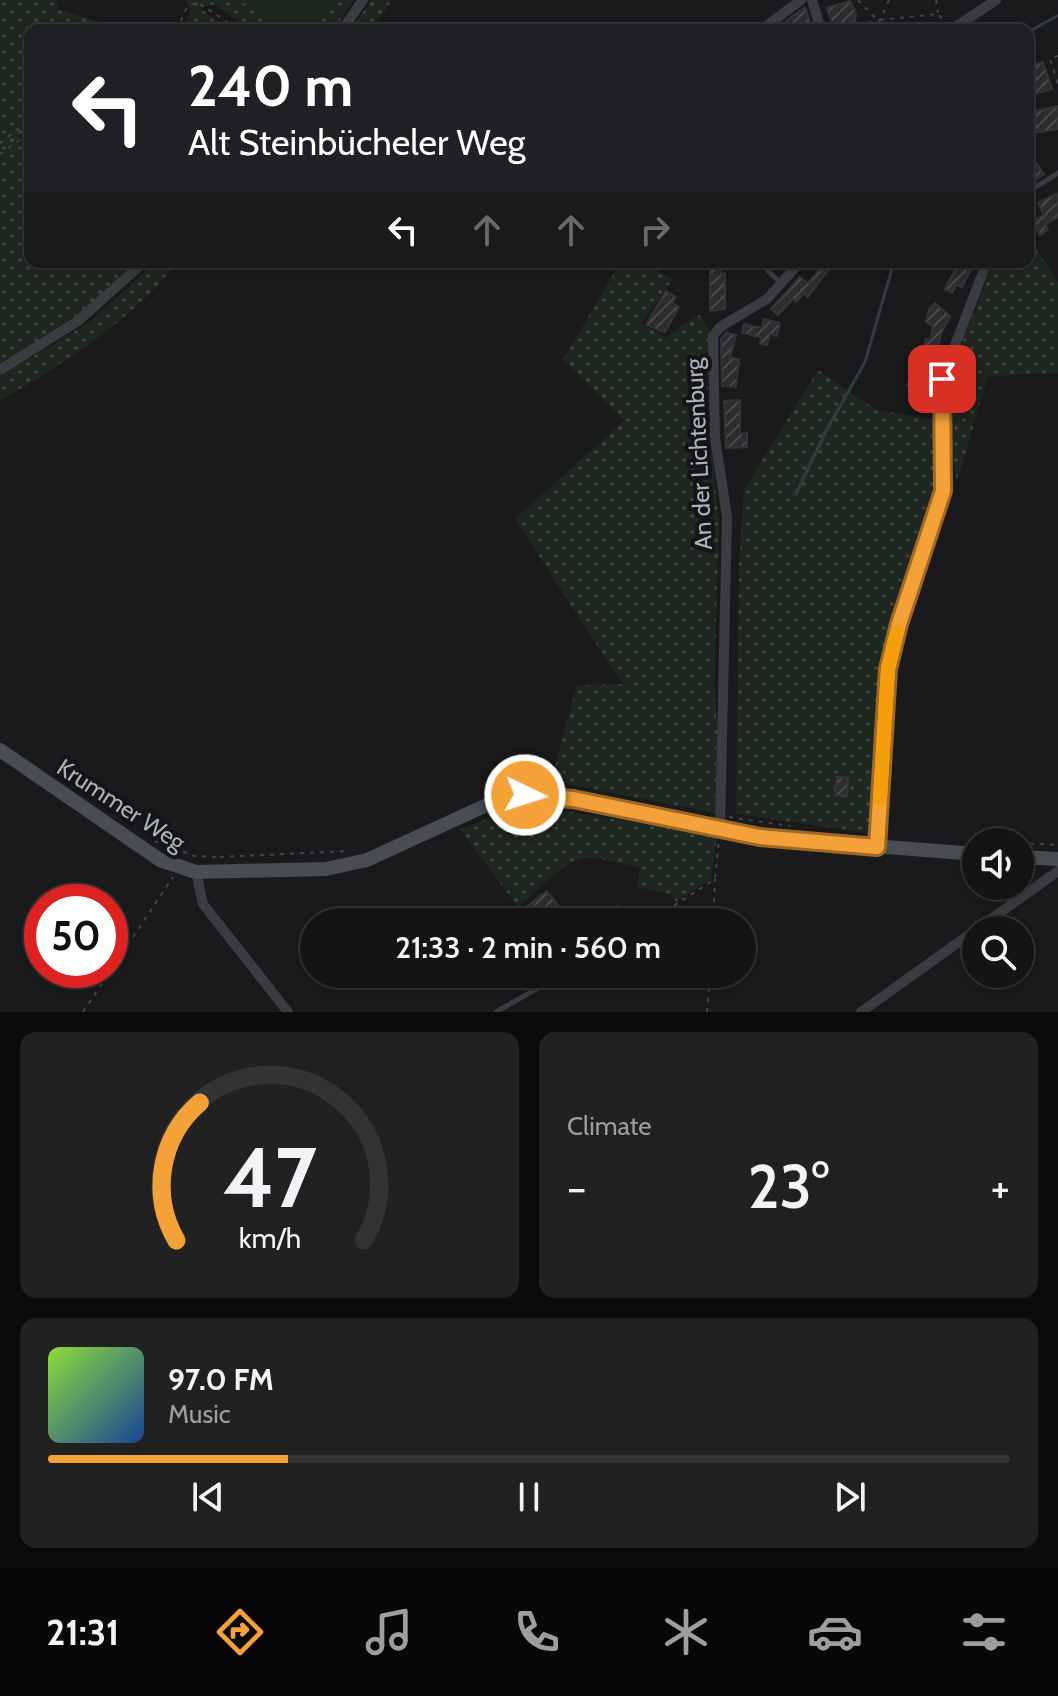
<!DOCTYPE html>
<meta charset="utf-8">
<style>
:root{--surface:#141415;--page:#212122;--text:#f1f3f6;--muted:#9d9ea0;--line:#333334;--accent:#f5a139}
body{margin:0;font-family:Cabin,sans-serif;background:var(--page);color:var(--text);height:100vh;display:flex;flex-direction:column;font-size:30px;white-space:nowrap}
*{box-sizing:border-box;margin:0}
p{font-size:26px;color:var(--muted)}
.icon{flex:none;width:44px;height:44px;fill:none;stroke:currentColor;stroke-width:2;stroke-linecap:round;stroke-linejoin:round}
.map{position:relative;height:1012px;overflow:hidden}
.drawer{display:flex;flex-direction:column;gap:20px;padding:20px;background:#0b0b0c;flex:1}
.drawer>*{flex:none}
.top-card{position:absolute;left:24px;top:24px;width:1010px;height:244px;border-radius:16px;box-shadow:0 4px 12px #0003,0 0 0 2px var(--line);background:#202124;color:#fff;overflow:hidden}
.buttons{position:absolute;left:962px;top:828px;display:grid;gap:16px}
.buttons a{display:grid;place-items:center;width:72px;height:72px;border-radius:50%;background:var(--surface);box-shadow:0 4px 12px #0003,0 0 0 2px var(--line);font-size:40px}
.speed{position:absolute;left:24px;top:884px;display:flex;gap:16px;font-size:40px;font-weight:700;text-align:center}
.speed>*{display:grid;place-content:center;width:104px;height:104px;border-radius:50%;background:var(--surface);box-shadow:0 4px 12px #0003,0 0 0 2px var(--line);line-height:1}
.speed .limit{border:12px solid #d22;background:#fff;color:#111}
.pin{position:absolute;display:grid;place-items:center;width:68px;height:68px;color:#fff;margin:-34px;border-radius:16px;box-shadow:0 4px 12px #0006}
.me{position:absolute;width:88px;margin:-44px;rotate:94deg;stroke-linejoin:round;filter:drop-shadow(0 0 6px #0008)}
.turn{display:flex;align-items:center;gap:28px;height:168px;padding:0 32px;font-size:36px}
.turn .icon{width:104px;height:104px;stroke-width:2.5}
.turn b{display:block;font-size:56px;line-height:68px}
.lanes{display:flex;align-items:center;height:76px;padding:0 32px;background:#0003;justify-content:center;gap:40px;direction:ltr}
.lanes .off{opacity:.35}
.big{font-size:60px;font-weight:600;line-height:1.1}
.drawer .tile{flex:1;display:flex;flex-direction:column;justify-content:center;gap:12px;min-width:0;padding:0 28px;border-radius:16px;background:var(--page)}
.drawer .dial{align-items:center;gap:0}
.dial svg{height:208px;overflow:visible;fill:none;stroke:var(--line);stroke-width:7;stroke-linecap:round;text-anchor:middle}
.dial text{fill:var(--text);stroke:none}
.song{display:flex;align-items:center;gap:24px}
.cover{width:96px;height:96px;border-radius:12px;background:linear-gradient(135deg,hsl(90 70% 55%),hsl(220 70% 35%))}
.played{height:8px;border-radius:4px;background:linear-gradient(90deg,var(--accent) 25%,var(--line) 25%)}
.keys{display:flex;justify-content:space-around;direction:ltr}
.heat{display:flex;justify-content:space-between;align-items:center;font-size:44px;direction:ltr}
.drawer .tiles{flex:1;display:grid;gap:20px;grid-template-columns:1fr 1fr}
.tile:last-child{grid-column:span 2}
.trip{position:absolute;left:300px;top:908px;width:456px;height:80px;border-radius:40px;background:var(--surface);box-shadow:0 4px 12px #0003,0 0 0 2px var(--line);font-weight:600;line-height:80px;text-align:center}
.menu{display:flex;height:128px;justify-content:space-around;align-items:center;background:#080808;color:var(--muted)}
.menu .icon{width:56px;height:56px}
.menu .current{color:var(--accent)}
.menu b{font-size:36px;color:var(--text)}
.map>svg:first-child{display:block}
.grass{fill:url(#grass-dots)}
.pitch{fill:#1f2820}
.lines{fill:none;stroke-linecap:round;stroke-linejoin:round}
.stream{stroke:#2f3b41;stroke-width:3}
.building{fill:url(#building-hatch);stroke:#343438;stroke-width:2}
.path{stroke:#414448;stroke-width:2;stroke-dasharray:4 6;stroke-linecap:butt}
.service{stroke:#3b3c41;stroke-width:5}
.minor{stroke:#3b3c41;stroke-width:10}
.secondary{stroke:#494c51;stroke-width:14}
.route-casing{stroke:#9f6925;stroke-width:20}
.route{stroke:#f5a139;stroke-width:14}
.slow{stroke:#f59e0b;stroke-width:14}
.labels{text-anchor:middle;stroke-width:8;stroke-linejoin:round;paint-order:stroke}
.street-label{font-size:24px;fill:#acb3bc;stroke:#151517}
</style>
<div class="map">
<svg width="1058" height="1012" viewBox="0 0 1058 1012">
<defs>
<pattern id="grass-dots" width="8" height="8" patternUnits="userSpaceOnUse" patternTransform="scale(2)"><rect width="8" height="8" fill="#1f2820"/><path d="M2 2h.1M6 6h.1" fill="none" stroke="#3d453e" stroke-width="1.8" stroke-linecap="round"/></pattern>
<pattern id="building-hatch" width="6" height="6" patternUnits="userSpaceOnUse" patternTransform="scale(2)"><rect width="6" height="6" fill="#2d2d30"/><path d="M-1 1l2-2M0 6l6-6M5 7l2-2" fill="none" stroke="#49494c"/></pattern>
</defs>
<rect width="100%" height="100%" fill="#1a1a1c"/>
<g class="grass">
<path d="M0 0H56L59 10 128 30H30V262H138L69 323 0 365Z"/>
<path d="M185 0H354L334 30H249L215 4 200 8 229 30H183L191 9Z"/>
<path d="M371 0H392L372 30H351Z"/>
<path d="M1028 237 1058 282V373L988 376 957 482 947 424 949 376 994 262H1028Z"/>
<path d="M156 262H178C128 323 67 361 0 401V376L87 324Z"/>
<path d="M602 262H646L672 280 641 324 666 338 699 314 710 331 707 406 719 522 714 683 717 726 715 813 551 781 577 685 627 684 622 683 515 519 624 421 563 360 616 270Z"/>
<path d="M818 370 876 410 931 419 936 489 881 665 868 833 736 814 739 564 744 490Z"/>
<path d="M527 805 717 836 711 879 676 902 671 894 637 887 640 867C624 865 600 856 584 858 562 861 536 893 518 907L460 829Z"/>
</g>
<path class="pitch" d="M239 0H330L309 30H282Z"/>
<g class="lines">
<g class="stream">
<path d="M1028 32 1057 16"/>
<path d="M796 494 826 431 865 362 894 262"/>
</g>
</g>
<g class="building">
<path d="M850 1 856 13 855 23 834 29 827 8Z"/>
<path d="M805 7 813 30H789L785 22Z"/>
<path d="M1043 62 1052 89 1028 96V67Z"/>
<path d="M1058 106V129L1028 134V113Z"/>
<path d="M1028 151 1044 174 1028 185Z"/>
<path d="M1058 193V217L1045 224 1048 230 1040 235 1033 221 1044 215 1038 203Z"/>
<path d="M710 262H720L721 274 725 273V309L710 311Z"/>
<path d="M810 262H834L808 297 804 293 796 302 793 299 778 315 771 309 800 277 808 283 819 270 822 272Z"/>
<path d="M959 262H975L962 287 956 285 952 293 945 289Z"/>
<path d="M666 291 676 297 672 303 679 307 665 332 646 325Z"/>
<path d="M935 303 950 316 941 334 927 391 907 385 922 358 926 339 930 340 933 326 926 322 929 309Z"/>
<path d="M764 319 780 323 777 336 770 334 767 345 760 343 761 337 742 333 744 324 762 328Z"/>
<path d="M726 333 736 335 730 357 739 360 736 387 722 386 721 339Z"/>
<path d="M740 400V434L747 433V447L726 448 724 401Z"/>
<path d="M837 777 848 778 847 796 835 795Z"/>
<path d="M547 891 571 922H545L540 916 536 919 526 907Z"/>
<path d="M617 906 624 919 590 922 606 913Z"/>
</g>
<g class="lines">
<g class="path">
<path d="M858 0 887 30"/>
<path d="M936 0 938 13"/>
<path d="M880 20 938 14 946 23"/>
<path d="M177 30 187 7 197 2 239 30"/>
<path d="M839 30 880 20 889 0"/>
<path d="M1058 56 1050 59 1058 84"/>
<path d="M0 143 30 120"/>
<path d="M0 154 30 133"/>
<path d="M540 783 562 785"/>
<path d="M729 817 790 826"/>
<path d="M155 841 194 856 218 857"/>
<path d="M972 841 999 842"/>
<path d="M1020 843 1058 845"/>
<path d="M220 857 348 851"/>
<path d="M649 922 715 879 719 839"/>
<path d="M713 922 715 879"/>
<path d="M83 1012 173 877"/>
<path d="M707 1012 710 974"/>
</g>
<g class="service">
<path d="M1028 192 1058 173"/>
<path d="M766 262 768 271 781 283"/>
<path d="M496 1012 563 974"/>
</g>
<g class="minor">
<path d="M812 0 821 30"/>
<path d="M342 30 363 0"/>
<path d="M761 30 801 0"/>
<path d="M951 30 996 0"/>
<path d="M0 370 78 321 144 262"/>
<path d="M720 830 727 517 715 438 713 336 720 327 767 299 800 262"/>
<path d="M877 847 888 669 899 624 943 491 942 379 987 262"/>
<path d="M196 872 203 904 288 1012"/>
<path d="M861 1012 1058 871"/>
</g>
<g class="secondary">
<path d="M0 750 160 860 196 872 326 869 367 860 491 803 525 795 573 799 760 837 976 854"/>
<path d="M1020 857 1058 859"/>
</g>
</g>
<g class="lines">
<defs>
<path id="route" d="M525 795 573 799 760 837 877 847 888 669 899 624 943 491 942 379"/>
</defs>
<use href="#route" class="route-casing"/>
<use href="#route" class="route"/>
<path class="slow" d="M880 798 888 669 897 632"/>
</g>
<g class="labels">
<g class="street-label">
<text transform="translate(699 454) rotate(-93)" y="8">An der Lichtenburg</text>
<text transform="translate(121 805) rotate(33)" y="8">Krummer Weg</text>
</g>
</g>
</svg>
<div class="buttons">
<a><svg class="icon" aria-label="sound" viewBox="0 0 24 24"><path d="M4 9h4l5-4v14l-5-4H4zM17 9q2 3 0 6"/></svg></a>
<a><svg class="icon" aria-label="search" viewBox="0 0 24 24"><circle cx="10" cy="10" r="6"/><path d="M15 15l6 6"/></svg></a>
</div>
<div class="speed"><div class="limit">50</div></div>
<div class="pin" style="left:942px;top:379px;background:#d93025"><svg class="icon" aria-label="arrive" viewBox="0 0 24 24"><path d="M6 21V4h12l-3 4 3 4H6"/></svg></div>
<svg class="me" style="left:525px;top:795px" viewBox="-20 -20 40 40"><circle r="17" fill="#f5a139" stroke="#fff" stroke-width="3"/><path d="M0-11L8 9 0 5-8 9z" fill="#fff"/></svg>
<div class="trip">21:33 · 2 min · 560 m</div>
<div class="top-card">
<div class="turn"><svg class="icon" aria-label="left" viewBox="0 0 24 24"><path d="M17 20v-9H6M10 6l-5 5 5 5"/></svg><div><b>240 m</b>Alt Steinbücheler Weg</div></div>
<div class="lanes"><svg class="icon" aria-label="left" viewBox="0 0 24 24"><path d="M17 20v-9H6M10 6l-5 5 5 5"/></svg><svg class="icon off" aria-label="ahead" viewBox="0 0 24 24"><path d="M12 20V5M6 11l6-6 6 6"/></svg><svg class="icon off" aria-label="ahead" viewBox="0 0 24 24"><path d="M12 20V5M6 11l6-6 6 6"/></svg><svg class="icon off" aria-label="right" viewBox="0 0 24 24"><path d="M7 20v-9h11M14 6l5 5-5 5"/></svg></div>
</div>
</div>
<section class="drawer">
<div class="tiles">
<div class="tile dial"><svg viewBox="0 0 100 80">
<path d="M14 69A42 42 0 1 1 86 69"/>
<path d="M14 69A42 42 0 0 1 23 16" stroke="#f5a139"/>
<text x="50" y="56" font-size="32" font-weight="700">47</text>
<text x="50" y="72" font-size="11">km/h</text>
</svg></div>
<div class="tile"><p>Climate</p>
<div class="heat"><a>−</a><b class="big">23°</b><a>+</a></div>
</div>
<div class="tile">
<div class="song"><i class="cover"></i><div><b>97.0 FM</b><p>Music</p></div></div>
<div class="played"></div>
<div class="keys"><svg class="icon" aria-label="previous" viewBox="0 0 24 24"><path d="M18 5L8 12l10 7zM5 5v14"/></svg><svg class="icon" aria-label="pause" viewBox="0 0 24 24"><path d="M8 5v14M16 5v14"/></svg><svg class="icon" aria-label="next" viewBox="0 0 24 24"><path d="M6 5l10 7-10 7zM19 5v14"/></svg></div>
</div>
</div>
</section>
<nav class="menu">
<b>21:31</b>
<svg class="icon current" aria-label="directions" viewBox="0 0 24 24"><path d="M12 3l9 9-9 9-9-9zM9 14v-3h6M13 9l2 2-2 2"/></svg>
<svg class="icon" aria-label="music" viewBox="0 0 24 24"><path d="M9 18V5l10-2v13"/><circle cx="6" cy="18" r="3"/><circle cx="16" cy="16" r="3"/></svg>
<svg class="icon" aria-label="phone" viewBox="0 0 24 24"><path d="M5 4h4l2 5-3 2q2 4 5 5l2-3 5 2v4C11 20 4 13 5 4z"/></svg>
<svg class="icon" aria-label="climate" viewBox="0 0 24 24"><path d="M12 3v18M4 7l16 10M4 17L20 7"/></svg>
<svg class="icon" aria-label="car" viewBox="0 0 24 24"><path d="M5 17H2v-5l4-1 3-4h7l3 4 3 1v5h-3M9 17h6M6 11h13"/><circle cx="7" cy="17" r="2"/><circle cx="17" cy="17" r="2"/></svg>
<svg class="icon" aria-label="filters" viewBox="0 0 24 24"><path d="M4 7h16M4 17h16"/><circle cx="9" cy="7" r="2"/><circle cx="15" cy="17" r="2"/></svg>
</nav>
